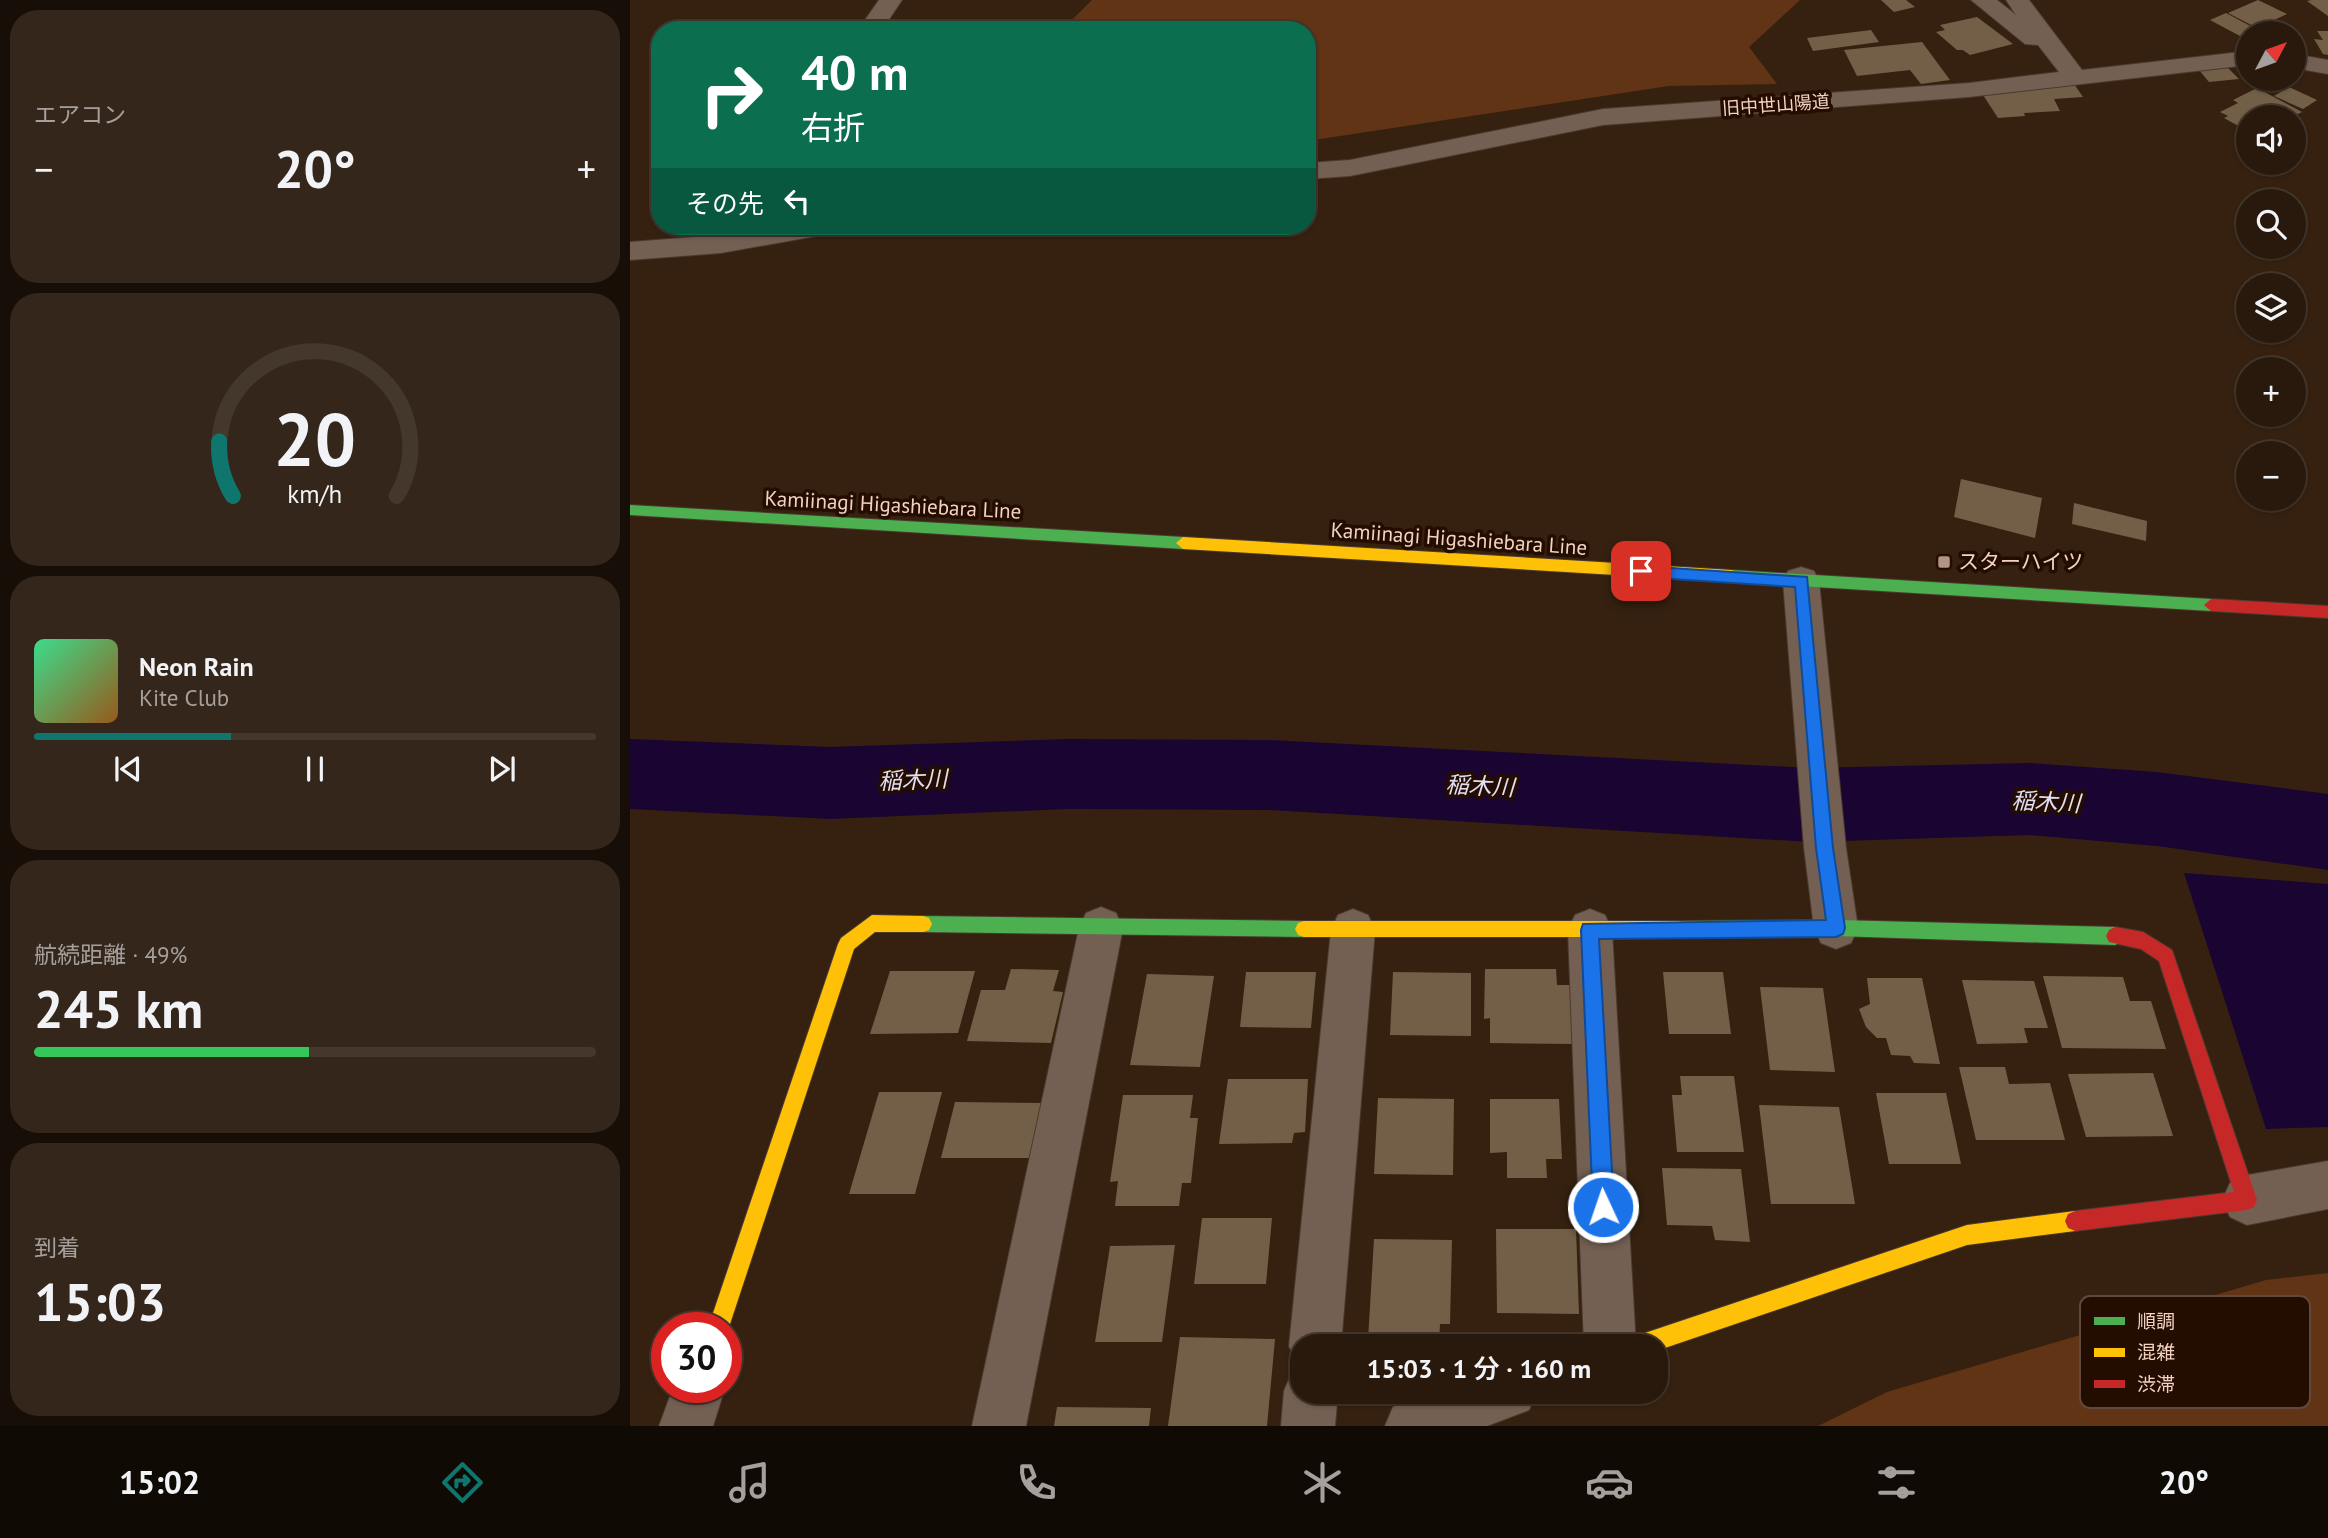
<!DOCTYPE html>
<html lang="ja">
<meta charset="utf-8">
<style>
:root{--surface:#28190c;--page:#34261a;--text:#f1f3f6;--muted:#a5a09d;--line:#44382d;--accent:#0f766e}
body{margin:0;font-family:"PT Sans","Noto Sans JP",sans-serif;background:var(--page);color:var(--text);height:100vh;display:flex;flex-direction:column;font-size:26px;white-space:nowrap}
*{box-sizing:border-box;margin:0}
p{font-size:23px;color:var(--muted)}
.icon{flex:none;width:38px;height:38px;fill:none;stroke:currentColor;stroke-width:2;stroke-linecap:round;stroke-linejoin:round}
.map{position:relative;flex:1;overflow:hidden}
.side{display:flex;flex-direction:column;gap:10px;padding:10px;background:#160e07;width:630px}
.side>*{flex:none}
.top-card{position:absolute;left:21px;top:21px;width:665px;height:214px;border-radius:28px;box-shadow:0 2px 5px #0004,0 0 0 2px var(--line);background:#0b6e4f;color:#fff;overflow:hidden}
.needle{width:46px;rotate:49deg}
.fabs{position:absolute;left:1606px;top:21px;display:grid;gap:14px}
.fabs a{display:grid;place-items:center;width:70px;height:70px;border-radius:50%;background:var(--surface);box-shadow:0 2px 5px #0004,0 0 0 2px var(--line);font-size:35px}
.speed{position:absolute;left:21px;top:1312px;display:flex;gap:14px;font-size:35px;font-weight:700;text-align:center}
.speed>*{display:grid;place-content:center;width:91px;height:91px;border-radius:50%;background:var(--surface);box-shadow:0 2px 5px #0004,0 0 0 2px var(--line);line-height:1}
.speed .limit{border:10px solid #d22;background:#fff;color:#111}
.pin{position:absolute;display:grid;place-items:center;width:60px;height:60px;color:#fff;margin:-30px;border-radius:14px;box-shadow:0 4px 10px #0006}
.me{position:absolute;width:77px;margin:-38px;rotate:357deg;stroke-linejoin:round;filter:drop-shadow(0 0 5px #0008)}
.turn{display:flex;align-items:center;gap:24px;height:147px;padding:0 35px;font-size:32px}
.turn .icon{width:91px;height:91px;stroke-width:2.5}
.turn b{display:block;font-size:49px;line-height:60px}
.then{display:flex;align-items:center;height:66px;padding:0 35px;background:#0003;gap:14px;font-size:26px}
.big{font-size:52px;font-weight:600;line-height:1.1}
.side .tile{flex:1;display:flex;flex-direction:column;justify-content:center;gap:10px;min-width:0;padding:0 24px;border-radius:28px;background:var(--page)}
.side .dial{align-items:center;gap:0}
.dial svg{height:182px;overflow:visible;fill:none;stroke:var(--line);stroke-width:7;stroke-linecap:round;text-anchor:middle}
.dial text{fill:var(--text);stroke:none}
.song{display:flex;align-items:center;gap:21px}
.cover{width:84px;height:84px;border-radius:10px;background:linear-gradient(135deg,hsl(150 70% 55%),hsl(30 70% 35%))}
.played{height:7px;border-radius:4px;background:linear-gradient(90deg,var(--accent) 35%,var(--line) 35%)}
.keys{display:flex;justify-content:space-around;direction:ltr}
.heat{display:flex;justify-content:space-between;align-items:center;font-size:38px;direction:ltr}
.charge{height:10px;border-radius:5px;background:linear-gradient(90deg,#34c759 49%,var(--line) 0)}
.trip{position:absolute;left:660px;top:1334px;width:378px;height:70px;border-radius:28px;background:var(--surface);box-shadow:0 2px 5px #0004,0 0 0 2px var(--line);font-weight:600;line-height:70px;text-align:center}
.dock{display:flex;height:112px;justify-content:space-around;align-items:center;background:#100a05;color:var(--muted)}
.dock .icon{width:49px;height:49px}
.dock .on{color:var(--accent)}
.dock b{font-size:32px;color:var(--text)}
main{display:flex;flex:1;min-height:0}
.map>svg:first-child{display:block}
.green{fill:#603414}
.water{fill:#190432}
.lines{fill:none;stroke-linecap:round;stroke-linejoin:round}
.river{fill:#190432;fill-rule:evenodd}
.building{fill:#735f48}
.street-casing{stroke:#4b3a2e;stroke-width:2}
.fast-casing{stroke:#4b3a2e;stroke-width:2}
.slow-casing{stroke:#4b3a2e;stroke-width:2}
.jam-casing{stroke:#4b3a2e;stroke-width:2}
.street{fill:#746052;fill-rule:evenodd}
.fast{fill:#4caf50;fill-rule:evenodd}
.slow{fill:#ffc107;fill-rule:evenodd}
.jam{fill:#c62828;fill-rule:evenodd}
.route{fill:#1a73e8;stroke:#114b97;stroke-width:2}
.poi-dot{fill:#b19582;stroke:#230d01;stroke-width:2.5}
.labels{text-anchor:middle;stroke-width:7;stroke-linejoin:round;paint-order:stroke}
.far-street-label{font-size:18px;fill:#f3d3bf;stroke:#230d01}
.street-label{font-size:21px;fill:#f3d3bf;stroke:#230d01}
.poi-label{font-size:21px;fill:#f3d3bf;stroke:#230d01;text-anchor:start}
.water-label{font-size:23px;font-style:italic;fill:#e2def4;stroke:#230d01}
.key{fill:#230d01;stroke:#61483a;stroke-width:2}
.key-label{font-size:19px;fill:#f3d3bf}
</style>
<main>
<section class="side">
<div class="tile"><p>エアコン</p>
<div class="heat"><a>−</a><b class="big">20°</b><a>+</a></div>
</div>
<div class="tile dial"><svg viewBox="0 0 100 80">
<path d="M14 69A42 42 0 1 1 86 69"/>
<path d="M14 69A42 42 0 0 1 8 45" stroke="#0f766e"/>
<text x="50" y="56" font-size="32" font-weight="700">20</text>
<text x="50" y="72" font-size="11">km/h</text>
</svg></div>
<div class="tile">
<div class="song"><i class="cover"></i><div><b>Neon Rain</b><p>Kite Club</p></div></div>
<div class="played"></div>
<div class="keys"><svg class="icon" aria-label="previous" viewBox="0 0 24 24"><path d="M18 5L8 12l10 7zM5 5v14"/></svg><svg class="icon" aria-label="pause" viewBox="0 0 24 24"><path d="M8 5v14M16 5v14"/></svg><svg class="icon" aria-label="next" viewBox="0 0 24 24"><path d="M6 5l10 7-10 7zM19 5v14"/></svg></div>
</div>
<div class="tile"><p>航続距離 · 49%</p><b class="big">245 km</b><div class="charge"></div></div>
<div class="tile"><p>到着</p><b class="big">15:03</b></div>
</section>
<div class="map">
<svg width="1698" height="1426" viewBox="0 0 1698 1426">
<rect width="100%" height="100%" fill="#362110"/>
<g class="green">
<path d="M462 0H1170L1119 47 1147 84 1039 86 677 141V30H432Z"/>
<path d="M1698 1273V1426H1188L1257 1392 1636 1280Z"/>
</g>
<path class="water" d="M1554 873 1698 884V1127L1636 1129Z"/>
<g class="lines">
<path class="river" d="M0 739 200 747 438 739 640 740 1181 768 1399 763 1527 772 1698 794V870L1527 846 1399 835 1181 842 640 810 438 809 200 819 0 809Z"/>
</g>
<g class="building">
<path d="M1251 0H1276L1285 7 1264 12Z"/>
<path d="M1628 0 1657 14 1627 28 1598 13Z"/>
<path d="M1698 0V16L1677 1 1682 0Z"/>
<path d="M1596 13 1626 29 1610 36 1580 20Z"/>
<path d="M1347 17 1383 44 1340 55 1333 50H1327L1306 32 1315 30 1310 25Z"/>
<path d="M1241 30 1249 42 1183 51 1177 38Z"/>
<path d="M1687 31H1698V55L1693 54 1684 39 1693 40Z"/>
<path d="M1292 42 1320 80 1291 84 1280 70 1227 76 1214 50Z"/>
<path d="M1598 68 1609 79 1579 82 1569 70Z"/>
<path d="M1444 84 1453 97 1424 99 1430 111 1394 113 1395 116 1368 118 1353 95Z"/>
<path d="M1659 87 1687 100 1673 109 1644 96Z"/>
<path d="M1627 88 1672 112 1662 117H1619V132L1594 118 1598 116 1590 112 1608 103 1603 100Z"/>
<path d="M1331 479 1412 498 1405 538 1324 517Z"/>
<path d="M1444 503 1517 521 1516 541 1442 524Z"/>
<path d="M381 969 429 970 423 991 433 992 421 1043 337 1041 351 990H375Z"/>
<path d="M855 969H926L927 985H943L945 1044 860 1043V1018L854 1019Z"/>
<path d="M260 971H345L328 1033 240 1034Z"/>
<path d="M616 972H686L681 1028 610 1027Z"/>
<path d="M763 972 841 973V1036L760 1035Z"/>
<path d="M1033 972H1093L1101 1034H1039Z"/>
<path d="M517 974 584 976 570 1067 500 1065Z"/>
<path d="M1413 976 1493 977 1500 1001H1521L1536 1049 1432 1048Z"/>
<path d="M1237 978H1292L1310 1064 1284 1063 1280 1056 1261 1055 1256 1038H1247L1236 1027 1229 1009 1240 1004Z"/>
<path d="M1332 980 1404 981 1418 1028H1394L1398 1043 1347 1044Z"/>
<path d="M1130 987 1193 988 1205 1072 1140 1070Z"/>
<path d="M1329 1067H1375L1379 1084 1420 1083 1435 1140H1346Z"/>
<path d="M1523 1073 1543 1136 1456 1137 1438 1074Z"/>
<path d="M1050 1076H1104L1114 1152H1047L1042 1095H1052Z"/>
<path d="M598 1079H678L675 1132 664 1133 662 1143 589 1144Z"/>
<path d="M249 1092H312L285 1194H219Z"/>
<path d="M1246 1093H1316L1331 1164H1259Z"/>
<path d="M493 1095H563L560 1118H568L561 1183H552L549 1206H485L488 1181 480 1182Z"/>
<path d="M748 1098 824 1099 823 1175 744 1174Z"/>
<path d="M860 1099H929L932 1159H916L917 1178H877V1152L860 1153Z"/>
<path d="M325 1102 413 1103 400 1158H311Z"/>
<path d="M1129 1105 1209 1107 1225 1204H1141Z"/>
<path d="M1032 1168 1111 1169 1120 1242 1085 1240 1082 1226 1037 1225Z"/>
<path d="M572 1218H642L636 1284H564Z"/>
<path d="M866 1229H946L949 1314 867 1313Z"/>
<path d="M744 1239 822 1240 820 1324H810L809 1342 738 1340Z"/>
<path d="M545 1245 532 1342H465L480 1246Z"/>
<path d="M550 1337 645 1339 637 1426H538Z"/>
<path d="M427 1407 521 1408 519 1426H424Z"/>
</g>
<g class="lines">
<defs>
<g id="street">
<path d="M249 0H272L252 30H228Z"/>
<path d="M1341 0H1367L1386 15 1376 0H1399L1452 70 1619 51V65L1339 97 973 125 720 176 677 179V163L720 160 973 109 1339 83 1429 72 1408 45 1395 44Z"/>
<path d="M1664 54 1698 60V74L1664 68Z"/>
<path d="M144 226H206L202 232 192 235 91 253 0 260V242L91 235Z"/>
<path d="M1171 567 1184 571 1189 581 1216 848 1228 928 1221 943 1206 949 1191 943 1184 928 1174 848 1153 581 1158 571Z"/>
<path d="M471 907 486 913 493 928 396 1426H342L449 928 456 913Z"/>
<path d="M723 909 738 915 745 930 711 1346H672V1367L667 1364 659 1346 701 930 708 915Z"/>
<path d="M960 909 975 915 982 930 1006 1346H954L938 930 945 915Z"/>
<path d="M1698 1161V1209L1617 1225 1600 1217 1592 1200 1600 1183 1617 1175Z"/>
<path d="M672 1368V1391H708L705 1426H651L654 1391 662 1372Z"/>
<path d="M43 1388H95L83 1426H29Z"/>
<path d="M804 1391H907L899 1410 857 1426H755L763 1407Z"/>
</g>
<g id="fast">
<path d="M0 505 553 537 560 543 553 549 0 515Z"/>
<path d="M1102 570 1581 599 1588 605 1581 611 1102 582 1095 576Z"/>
<path d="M293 916 674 921 680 923 683 929 680 935 674 937 293 932 287 930 284 924 287 918Z"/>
<path d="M1206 920 1485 927 1491 930 1494 936 1491 942 1485 945 1206 936 1049 937 1043 935 1040 929 1043 923 1049 921Z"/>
</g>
<g id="slow">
<path d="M553 537 1102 570 1109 576 1102 582 553 549 546 543Z"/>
<path d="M242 915 293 916 299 918 302 924 299 930 293 932H245L224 949 96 1336V1328H78L208 944 211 938Z"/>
<path d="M674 921H1049L1055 923 1058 929 1055 935 1049 937H674L668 935 665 929 668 923Z"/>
<path d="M1445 1211 1452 1214 1455 1221 1452 1228 1445 1231 1337 1245 1026 1351V1346H998L1001 1338 1009 1335 1337 1225Z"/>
</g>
<g id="jam">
<path d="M1581 599 1698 606V618L1581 611 1574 605Z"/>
<path d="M1485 927 1513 932 1542 950 1627 1200 1624 1207 1617 1210 1445 1231 1438 1228 1435 1221 1438 1214 1445 1211 1604 1192 1529 961 1511 949 1479 942 1476 936 1479 930Z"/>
</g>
</defs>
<use href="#street" class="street-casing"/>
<use href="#fast" class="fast-casing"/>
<use href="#slow" class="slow-casing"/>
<use href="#jam" class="jam-casing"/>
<use href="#street" class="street"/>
<use href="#fast" class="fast"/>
<use href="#slow" class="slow"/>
<use href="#jam" class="jam"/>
</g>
<path class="route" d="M1011 566 1177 577 1203 848 1215 928 1213 934 1206 937 969 939 984 1207 981 1215 973 1218 966 1215 963 1207 951 930 953 924 1196 920 1186 848 1165 587 1011 577 1003 571Z"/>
<rect class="poi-dot" x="1307" y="555" width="14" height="14" rx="3.5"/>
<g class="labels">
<g class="far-street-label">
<text transform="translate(1146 105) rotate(-4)" y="6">旧中世山陽道</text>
</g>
<g class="street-label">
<text transform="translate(263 505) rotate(3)" y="7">Kamiinagi Higashiebara Line</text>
<text transform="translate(829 539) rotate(4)" y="7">Kamiinagi Higashiebara Line</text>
</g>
<g class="poi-label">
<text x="1328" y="569">スターハイツ</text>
</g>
<g class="water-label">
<text transform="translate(283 780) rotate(-2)" y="8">稲木川</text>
<text transform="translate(850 786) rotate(3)" y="8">稲木川</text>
<text transform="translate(1416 802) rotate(3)" y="8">稲木川</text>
</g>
</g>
<rect x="1450" y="1296" width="230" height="112" rx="10" class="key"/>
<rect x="1464" y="1317" width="31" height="8" fill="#4caf50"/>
<rect x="1464" y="1348" width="31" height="9" fill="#ffc107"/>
<rect x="1464" y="1380" width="31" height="8" fill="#c62828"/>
<g class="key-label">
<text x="1507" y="1328">順調</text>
<text x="1507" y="1359">混雑</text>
<text x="1507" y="1391">渋滞</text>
</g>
</svg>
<div class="fabs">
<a><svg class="needle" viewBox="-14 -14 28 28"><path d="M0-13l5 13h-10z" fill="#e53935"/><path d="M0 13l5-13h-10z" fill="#a5a09d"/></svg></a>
<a><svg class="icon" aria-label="sound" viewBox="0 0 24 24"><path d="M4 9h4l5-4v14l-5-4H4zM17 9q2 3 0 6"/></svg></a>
<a><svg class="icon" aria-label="search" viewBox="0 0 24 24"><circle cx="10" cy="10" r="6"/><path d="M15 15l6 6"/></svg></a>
<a><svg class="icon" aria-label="layers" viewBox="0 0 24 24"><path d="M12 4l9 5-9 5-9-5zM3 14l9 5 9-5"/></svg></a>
<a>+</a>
<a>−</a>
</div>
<div class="speed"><div class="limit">30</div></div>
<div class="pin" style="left:1011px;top:571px;background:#d93025"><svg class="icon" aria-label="arrive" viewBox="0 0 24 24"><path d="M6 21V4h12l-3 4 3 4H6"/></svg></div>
<svg class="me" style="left:973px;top:1207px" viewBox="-20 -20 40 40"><circle r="17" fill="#1a73e8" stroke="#fff" stroke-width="3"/><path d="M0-11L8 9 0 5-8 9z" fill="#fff"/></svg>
<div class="trip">15:03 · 1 分 · 160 m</div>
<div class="top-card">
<div class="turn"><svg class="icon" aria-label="right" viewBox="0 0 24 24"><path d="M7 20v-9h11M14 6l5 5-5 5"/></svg><div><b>40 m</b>右折</div></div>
<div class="then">その先<svg class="icon" aria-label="left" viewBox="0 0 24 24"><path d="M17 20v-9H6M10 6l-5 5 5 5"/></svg></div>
</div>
</div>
</main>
<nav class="dock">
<b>15:02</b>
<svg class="icon on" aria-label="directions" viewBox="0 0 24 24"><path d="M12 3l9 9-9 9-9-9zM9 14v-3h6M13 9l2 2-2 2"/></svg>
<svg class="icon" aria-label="music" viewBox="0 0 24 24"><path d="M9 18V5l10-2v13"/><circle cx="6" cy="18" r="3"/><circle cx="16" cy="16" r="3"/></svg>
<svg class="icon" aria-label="phone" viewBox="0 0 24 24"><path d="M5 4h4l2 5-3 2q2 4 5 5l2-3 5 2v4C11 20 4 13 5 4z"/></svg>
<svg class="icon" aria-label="climate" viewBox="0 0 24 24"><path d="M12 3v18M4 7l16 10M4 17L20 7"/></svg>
<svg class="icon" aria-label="car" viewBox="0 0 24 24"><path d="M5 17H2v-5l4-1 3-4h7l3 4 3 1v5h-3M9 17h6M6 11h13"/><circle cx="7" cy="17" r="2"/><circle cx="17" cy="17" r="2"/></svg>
<svg class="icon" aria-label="filters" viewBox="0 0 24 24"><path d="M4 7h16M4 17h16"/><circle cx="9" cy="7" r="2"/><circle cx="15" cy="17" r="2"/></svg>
<b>20°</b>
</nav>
